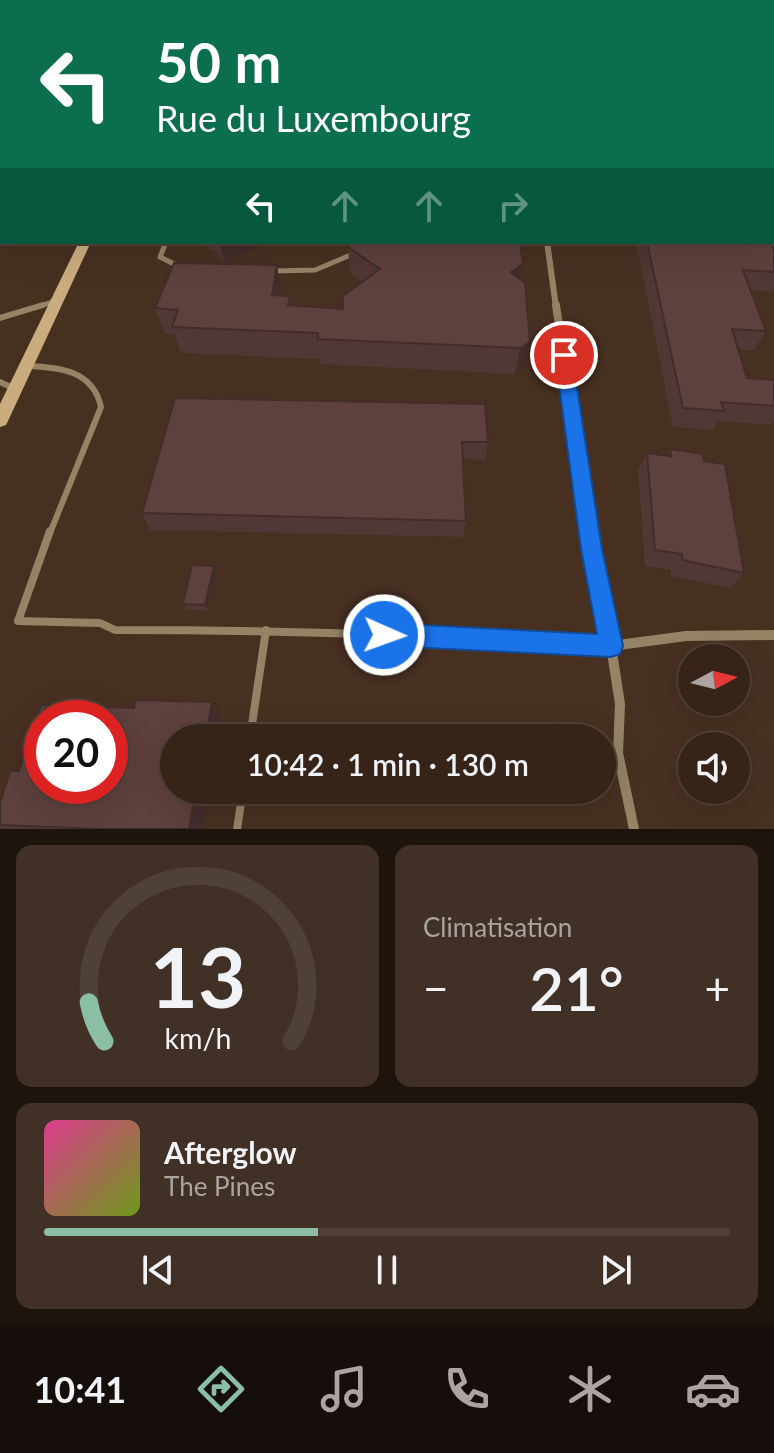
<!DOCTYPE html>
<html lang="fr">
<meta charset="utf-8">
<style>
:root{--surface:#362419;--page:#413026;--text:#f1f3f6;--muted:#aaa4a2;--line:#504138;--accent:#8abfa5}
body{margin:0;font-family:Lato,sans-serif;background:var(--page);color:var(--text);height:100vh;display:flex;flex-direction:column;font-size:30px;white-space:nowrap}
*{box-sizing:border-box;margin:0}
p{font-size:26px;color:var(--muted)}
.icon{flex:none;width:44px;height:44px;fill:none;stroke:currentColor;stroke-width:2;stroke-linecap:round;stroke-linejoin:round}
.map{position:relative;height:829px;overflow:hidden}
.side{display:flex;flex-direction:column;gap:16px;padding:16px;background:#1e140e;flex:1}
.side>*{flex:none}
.guide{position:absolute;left:0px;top:0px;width:774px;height:244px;box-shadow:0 8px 32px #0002,0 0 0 2px var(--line);background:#0b6e4f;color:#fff;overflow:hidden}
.needle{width:52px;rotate:83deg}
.buttons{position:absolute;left:678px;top:644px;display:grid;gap:16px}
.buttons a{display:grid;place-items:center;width:72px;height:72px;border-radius:50%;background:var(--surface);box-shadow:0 8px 32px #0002,0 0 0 2px var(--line);font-size:40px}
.speed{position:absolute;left:24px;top:700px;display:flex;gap:16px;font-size:40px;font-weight:700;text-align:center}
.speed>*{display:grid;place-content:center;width:104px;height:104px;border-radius:50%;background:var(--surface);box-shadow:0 8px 32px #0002,0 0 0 2px var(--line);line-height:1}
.speed .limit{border:12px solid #d22;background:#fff;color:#111}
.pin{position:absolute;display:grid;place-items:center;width:68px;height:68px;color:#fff;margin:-34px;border:4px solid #fff;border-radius:50%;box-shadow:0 2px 8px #0007}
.me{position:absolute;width:88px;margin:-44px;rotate:92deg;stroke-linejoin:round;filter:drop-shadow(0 0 6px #0008)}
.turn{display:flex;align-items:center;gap:28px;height:168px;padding:0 24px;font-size:36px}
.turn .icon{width:104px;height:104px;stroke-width:2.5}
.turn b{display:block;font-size:56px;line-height:68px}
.lanes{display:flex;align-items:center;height:76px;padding:0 24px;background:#0003;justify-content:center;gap:40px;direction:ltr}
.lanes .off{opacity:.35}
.big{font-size:60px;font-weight:600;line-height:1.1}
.side .tile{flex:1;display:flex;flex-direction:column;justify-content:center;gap:12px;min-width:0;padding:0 28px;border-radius:16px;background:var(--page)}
.side .dial{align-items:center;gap:0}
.dial svg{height:208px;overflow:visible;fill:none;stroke:var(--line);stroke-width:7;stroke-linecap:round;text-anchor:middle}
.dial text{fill:var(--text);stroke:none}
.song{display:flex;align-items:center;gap:24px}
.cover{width:96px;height:96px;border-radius:12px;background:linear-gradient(135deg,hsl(330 70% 55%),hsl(80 70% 35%))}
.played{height:8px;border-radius:4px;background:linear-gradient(90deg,var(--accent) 40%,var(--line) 40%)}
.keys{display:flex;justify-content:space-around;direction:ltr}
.heat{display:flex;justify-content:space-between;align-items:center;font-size:44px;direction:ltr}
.side .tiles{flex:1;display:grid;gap:16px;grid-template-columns:1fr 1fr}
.tile:last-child{grid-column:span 2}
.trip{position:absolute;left:160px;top:724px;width:456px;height:80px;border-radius:40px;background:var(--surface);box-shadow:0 8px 32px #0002,0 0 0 2px var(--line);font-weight:600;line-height:80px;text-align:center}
.tab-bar{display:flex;height:128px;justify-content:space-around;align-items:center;background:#160e0a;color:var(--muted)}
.tab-bar .icon{width:56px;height:56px}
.tab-bar .current{color:var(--accent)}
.tab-bar b{font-size:36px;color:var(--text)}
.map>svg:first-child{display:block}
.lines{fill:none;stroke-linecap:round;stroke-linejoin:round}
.lane-far2{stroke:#948365;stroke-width:5}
.lane-far1{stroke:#948365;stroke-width:6}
.lane{stroke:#948365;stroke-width:8}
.street-far2{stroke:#948365;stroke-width:6}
.street-far1{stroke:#948365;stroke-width:8}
.street{stroke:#948365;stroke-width:10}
.secondary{fill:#c9ad7e;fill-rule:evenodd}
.wall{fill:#513735}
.shaded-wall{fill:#422d2b}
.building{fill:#5e403e;stroke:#422d2b;stroke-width:2;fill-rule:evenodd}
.route{fill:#1a73e8;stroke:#114b97;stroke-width:2}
</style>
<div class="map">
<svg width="774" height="829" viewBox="0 0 774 829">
<rect width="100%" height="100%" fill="#483021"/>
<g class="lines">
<g class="lane-far2">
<path d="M166 242 160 257 178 266"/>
<path d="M273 271 315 270 353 254"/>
<path d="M37 307 55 301"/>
</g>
<g class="lane-far1">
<path d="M0 318 43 305"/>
<path d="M26 366C59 367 93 370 101 407L50 533"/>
<path d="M0 382 15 389"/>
</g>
<g class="lane">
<path d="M50 531 18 621 100 623 115 630C281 630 446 635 611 646"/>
<path d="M250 738 266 630"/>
<path d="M237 829 243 790"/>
</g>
<path class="street-far2" d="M547 242 556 307"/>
<path class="street-far1" d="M556 305 589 533"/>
<g class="street">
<path d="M588 531 611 646"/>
<path d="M634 829 618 753 620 704 611 646 686 636 774 635"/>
</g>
<path class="secondary" d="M79 242H91L8 421 6 425 0 427V404Z"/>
</g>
<g class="wall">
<path d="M2 81V146H0V84Z"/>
<path d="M772 94 774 98V173H772Z"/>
<path d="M206 242H269L263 246 224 262 213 249H208Z"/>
<path d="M331 242H520V279L530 342 524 367 515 374 320 364V359L181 353 175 335 165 334 155 308 281 291 280 296H290L291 306 343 309 362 282 350 273 348 247 354 243Z"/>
<path d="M636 242H771L774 250V288L772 292 750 290 766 331 754 350H738L747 378 774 380V420L770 425 718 421 713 430 673 427Z"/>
<path d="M175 398 488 442 485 460 463 459 466 521 463 537 150 530 142 513Z"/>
<path d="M670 449 704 461 744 573 730 588 671 576V570L645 566 638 470 647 453 667 456Z"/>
<path d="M214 566 216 571 208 610H186L183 604Z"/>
<path d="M222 717 218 738H174L203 829H4L0 828V803L19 771Z"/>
</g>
<g class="shaded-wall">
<path d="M116 0H132L131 2H114Z"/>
<path d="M0 176 2 179V215L0 218Z"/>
<path d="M223 242H269L263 246 224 262 220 243Z"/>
<path d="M523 264 518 290 511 272Z"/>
<path d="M277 265 281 291 276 321 272 295Z"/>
<path d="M530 342 524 367 515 374 520 348Z"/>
<path d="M214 566 216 571 208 610 205 605Z"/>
<path d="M212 702 222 717 218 738H206Z"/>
<path d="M196 790H210L203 829H189Z"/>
</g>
<g class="building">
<path d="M60 0H116L114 2H59Z"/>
<path d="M298 0H456V2H297Z"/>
<path d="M553 0H705L721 2H554Z"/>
<path d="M2 81V128H0V84Z"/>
<path d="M772 94 774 98V161H772Z"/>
<path d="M357 242H520L523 264 511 272 525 283 530 342 520 348 318 339V333L172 327 178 310 155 308 174 263 277 265 272 295 290 296 288 305 343 309V296L380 269 348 247Z"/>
<path d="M647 242H771L774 250V272L743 270 766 331 732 329 747 378 774 380V406L721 402 724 411 683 408Z"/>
<path d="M175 398 485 404 488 442H462L466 521 142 513Z"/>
<path d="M670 449 703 454 704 461 725 464 744 573 682 560V554L655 550 647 453 671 456Z"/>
<path d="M192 565 214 566 205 605 183 604Z"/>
<path d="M135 700 212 702 206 738H174V790H196L189 829H100L0 825V803L10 771H19L41 705 134 708ZM42 718H110V786H42Z"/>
</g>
<path class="route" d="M564 349 572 355 602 549 623 646 620 654 611 657 384 646 376 643 373 635 376 627 384 623 597 634 581 549 555 355Z"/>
</svg>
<div class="buttons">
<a><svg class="needle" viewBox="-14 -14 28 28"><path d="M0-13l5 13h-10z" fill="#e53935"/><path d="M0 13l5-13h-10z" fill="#aaa4a2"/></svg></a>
<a><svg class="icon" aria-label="sound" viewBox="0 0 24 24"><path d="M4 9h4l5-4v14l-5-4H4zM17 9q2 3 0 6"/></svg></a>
</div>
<div class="speed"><div class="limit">20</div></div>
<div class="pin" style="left:564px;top:355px;background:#d93025"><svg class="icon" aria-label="arrive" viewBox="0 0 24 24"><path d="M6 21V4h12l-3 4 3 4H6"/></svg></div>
<svg class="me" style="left:384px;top:635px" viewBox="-20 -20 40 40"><circle r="17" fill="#1a73e8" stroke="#fff" stroke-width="3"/><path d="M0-11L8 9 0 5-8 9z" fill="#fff"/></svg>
<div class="trip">10:42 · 1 min · 130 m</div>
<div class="guide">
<div class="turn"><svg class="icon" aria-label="left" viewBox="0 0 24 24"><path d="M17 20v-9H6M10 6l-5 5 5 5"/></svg><div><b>50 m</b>Rue du Luxembourg</div></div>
<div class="lanes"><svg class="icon" aria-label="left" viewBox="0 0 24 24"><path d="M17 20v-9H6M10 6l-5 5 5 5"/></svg><svg class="icon off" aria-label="ahead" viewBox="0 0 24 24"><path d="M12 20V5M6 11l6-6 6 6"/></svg><svg class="icon off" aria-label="ahead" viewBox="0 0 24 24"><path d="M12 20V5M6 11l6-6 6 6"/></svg><svg class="icon off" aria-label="right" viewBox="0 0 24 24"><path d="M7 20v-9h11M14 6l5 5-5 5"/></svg></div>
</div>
</div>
<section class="side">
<div class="tiles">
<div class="tile dial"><svg viewBox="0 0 100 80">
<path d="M14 69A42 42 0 1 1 86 69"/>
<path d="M14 69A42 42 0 0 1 8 54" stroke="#8abfa5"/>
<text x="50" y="56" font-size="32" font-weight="700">13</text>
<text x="50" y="72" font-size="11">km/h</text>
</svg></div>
<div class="tile"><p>Climatisation</p>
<div class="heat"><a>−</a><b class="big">21°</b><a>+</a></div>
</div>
<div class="tile">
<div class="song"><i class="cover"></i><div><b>Afterglow</b><p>The Pines</p></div></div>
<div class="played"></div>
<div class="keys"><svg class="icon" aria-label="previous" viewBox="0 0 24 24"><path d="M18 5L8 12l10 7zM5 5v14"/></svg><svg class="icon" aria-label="pause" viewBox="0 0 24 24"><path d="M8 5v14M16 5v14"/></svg><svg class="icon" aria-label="next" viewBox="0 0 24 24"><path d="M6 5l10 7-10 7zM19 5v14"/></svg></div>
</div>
</div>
</section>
<nav class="tab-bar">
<b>10:41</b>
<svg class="icon current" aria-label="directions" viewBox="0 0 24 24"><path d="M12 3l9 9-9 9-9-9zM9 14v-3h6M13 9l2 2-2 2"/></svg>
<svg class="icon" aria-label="music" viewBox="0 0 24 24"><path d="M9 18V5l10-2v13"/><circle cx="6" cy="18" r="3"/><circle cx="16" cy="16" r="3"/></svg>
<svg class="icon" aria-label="phone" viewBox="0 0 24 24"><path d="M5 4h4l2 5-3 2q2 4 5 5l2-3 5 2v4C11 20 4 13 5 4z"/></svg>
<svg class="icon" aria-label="climate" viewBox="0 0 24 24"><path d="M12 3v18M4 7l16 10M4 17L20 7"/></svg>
<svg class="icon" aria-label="car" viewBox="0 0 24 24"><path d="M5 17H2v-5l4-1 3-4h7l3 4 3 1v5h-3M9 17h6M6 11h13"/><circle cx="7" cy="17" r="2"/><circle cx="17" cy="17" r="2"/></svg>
</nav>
